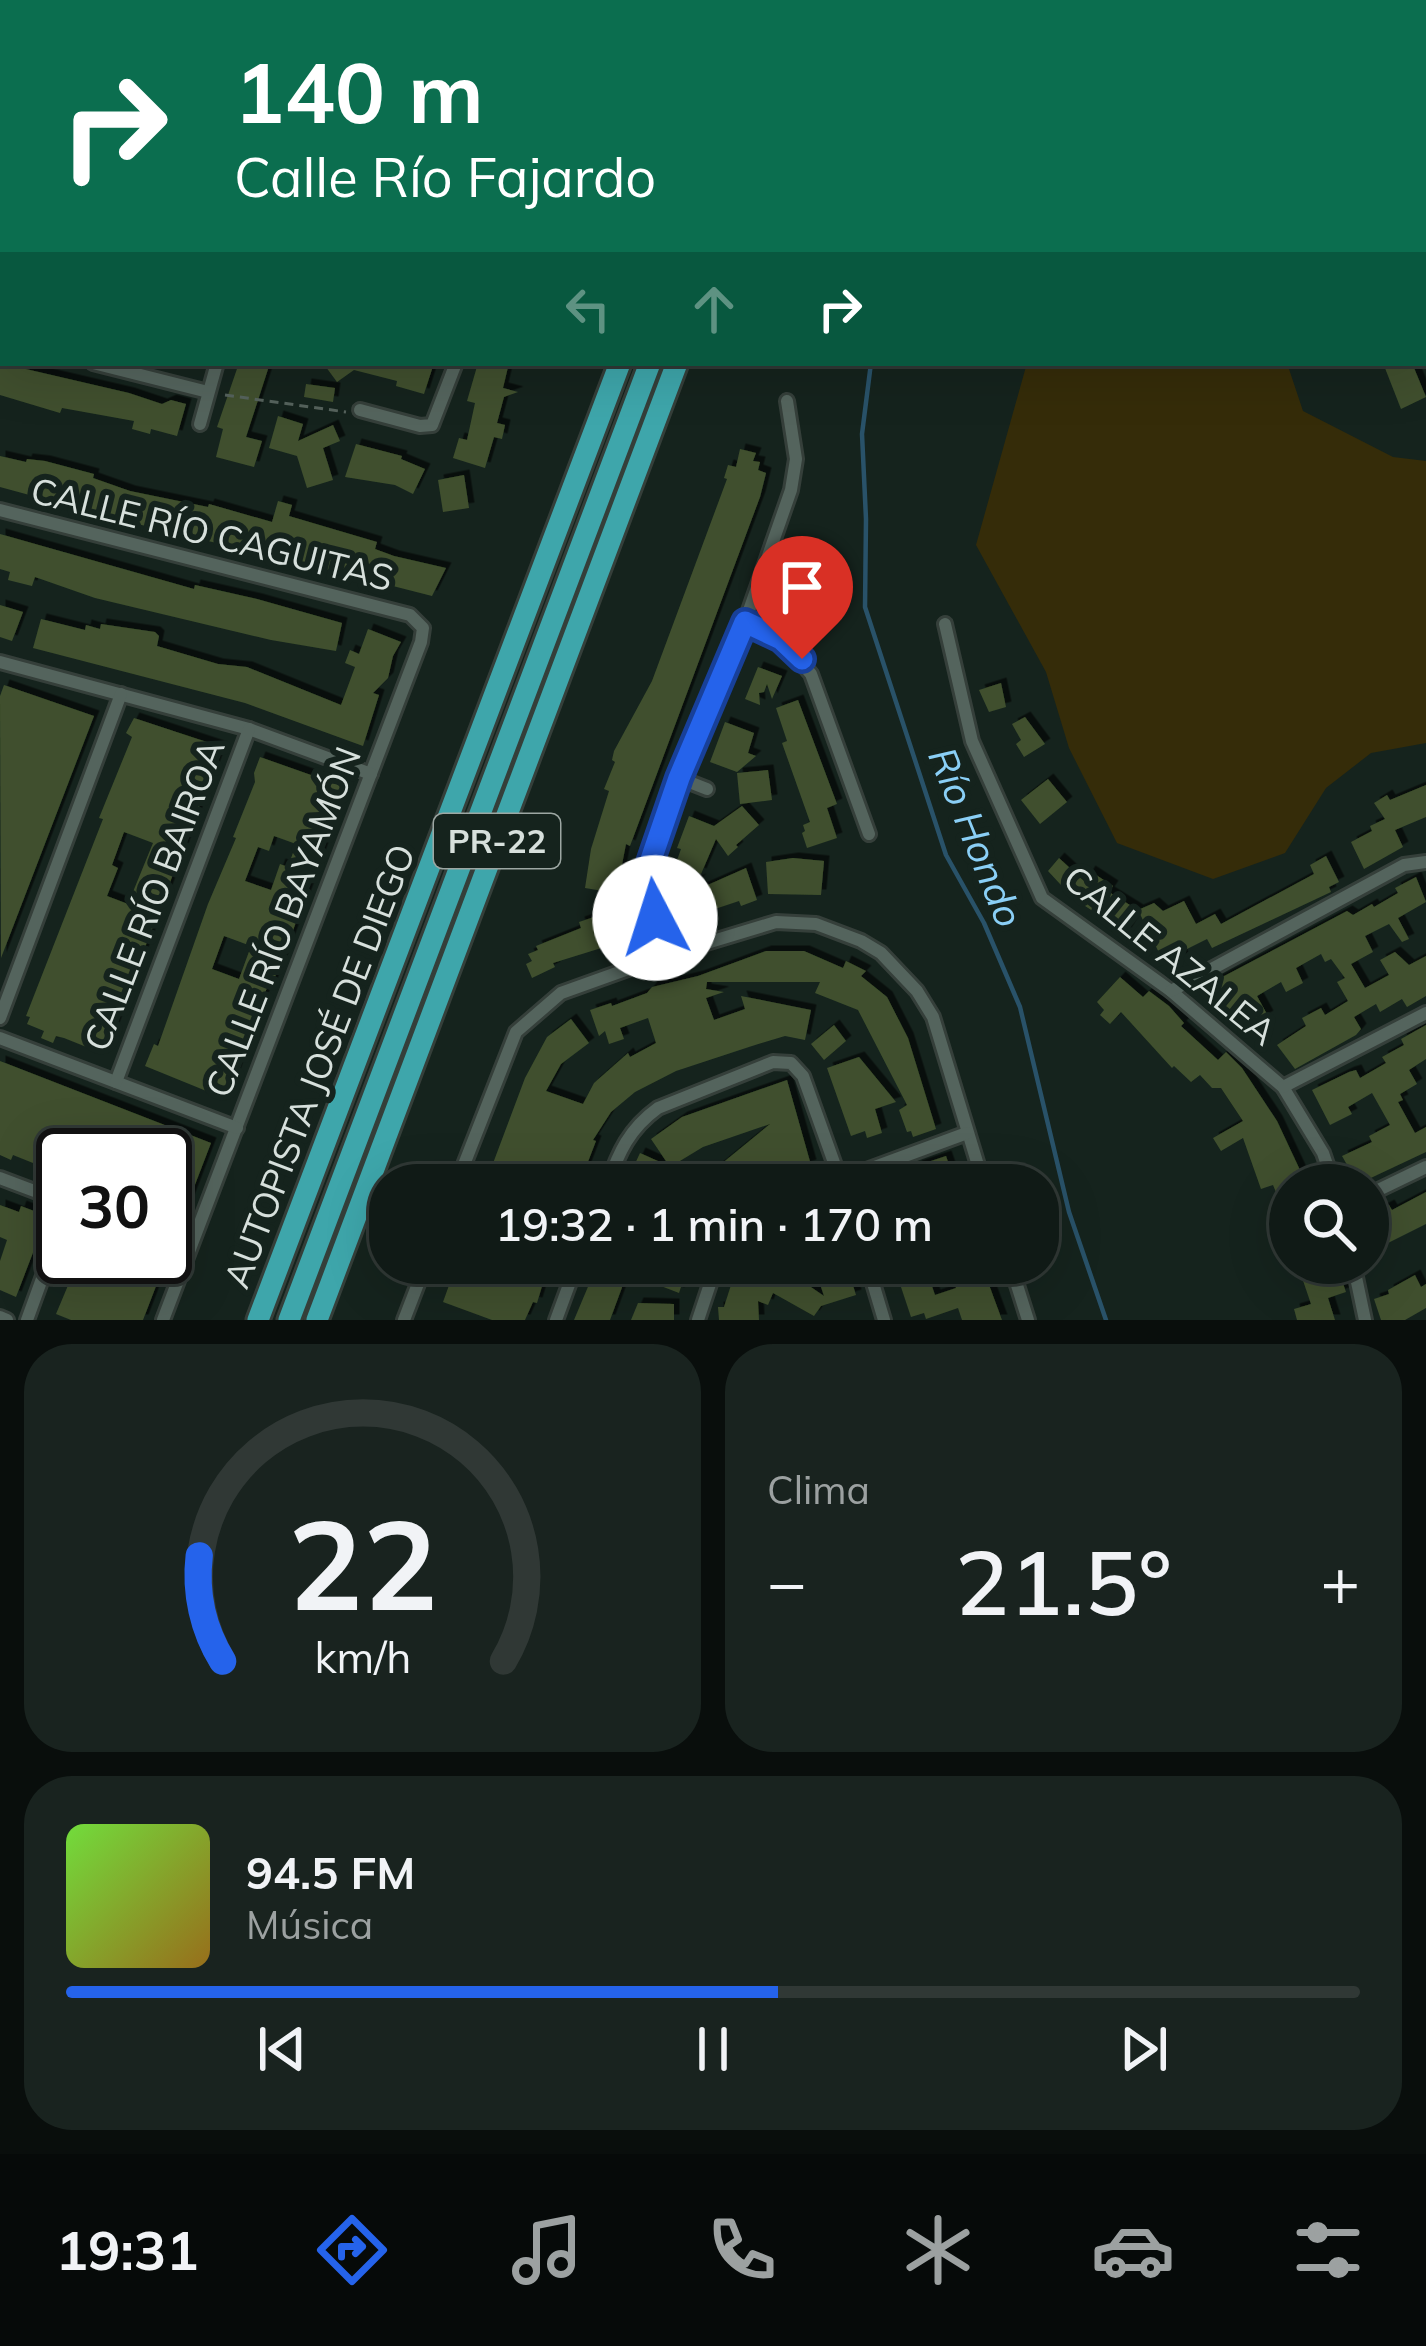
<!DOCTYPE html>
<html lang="es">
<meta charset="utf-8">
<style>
:root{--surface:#101a16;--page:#19231f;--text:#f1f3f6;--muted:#9ca1a1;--line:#303835;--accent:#2563eb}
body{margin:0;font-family:Mulish,sans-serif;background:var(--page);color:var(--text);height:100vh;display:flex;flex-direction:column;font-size:45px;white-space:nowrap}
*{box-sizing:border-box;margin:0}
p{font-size:39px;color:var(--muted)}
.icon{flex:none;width:66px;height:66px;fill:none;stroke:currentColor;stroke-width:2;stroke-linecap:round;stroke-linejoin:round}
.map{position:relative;height:1320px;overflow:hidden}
.sheet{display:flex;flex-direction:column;gap:24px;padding:24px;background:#090e0c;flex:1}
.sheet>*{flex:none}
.top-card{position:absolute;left:0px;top:0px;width:1428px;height:366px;box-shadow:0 12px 48px #0002,0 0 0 3px var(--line);background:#0b6e4f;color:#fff;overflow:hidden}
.tools{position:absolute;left:1269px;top:1164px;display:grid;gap:24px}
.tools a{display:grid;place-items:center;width:120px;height:120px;border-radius:50%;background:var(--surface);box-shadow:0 12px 48px #0002,0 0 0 3px var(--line);font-size:60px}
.speed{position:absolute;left:36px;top:1128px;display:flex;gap:24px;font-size:60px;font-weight:700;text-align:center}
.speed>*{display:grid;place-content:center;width:156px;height:156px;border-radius:50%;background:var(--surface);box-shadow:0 12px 48px #0002,0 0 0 3px var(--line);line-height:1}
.speed .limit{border:6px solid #111;border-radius:18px;background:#fff;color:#111}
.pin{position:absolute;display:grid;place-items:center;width:102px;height:102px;color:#fff;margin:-123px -51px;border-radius:50% 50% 50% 0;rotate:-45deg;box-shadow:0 0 12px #0007}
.pin .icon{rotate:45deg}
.me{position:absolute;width:132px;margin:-66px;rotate:355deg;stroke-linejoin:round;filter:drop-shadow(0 0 9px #0008)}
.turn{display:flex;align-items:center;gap:42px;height:252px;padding:0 36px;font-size:54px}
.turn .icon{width:156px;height:156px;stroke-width:2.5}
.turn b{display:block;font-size:84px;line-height:102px}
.lanes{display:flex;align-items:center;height:114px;padding:0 36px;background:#0003;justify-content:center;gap:60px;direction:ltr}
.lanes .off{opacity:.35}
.big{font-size:90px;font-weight:600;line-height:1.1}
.sheet .widget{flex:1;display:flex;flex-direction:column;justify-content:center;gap:18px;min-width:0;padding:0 42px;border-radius:48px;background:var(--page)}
.sheet .dial{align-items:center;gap:0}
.dial svg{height:312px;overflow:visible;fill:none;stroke:var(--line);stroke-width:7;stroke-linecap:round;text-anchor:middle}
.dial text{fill:var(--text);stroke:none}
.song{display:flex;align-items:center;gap:36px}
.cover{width:144px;height:144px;border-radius:18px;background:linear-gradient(135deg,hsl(100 70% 55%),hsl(40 70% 35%))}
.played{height:12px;border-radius:6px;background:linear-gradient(90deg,var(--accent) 55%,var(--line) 55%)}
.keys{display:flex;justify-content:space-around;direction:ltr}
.heat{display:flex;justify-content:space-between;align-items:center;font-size:66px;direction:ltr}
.sheet .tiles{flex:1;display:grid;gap:24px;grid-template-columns:1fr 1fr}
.widget:last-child{grid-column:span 2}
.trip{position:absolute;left:369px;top:1164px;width:690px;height:120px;border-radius:48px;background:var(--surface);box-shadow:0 12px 48px #0002,0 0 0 3px var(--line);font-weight:600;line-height:120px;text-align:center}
.tabs{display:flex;height:192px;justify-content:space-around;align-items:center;background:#060a09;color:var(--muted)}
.tabs .icon{width:84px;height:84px}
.tabs .current{color:var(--accent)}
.tabs b{font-size:54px;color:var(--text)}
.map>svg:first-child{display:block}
.green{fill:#352c09}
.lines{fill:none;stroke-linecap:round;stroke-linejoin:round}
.stream{stroke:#295269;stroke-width:4.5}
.building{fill:#3f502d;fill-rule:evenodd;filter:url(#shadow)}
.minor-casing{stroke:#353f3a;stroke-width:18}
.tertiary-casing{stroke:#353f3a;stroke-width:21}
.motorway-casing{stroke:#353f3a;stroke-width:27}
.path{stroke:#55625c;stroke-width:3;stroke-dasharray:9 6;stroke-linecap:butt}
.minor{stroke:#54645d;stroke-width:12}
.tertiary{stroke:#54645d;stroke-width:15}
.motorway{stroke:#3ea6ab;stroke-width:21}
.route-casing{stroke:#184099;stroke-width:30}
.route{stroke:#2563eb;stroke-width:21}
.labels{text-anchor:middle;stroke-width:12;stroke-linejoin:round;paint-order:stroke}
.shield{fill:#15231d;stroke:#9da7a3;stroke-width:3}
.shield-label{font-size:33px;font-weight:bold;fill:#d7e0dc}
.street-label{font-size:36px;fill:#d7e0dc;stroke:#15231d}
.water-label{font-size:39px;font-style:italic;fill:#8acff6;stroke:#15231d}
</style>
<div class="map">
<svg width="1426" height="1320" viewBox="0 0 1426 1320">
<defs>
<filter id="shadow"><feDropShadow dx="5.5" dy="-5.5" stdDeviation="0" flood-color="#0009"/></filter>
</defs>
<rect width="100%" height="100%" fill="#15231d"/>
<path class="green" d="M1027 363H1287L1303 411 1393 457 1426 461V743L1371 753 1326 788 1285 853 1213 879 1117 843 1069 748 1046 672 976 545Z"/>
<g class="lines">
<g class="stream">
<path d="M955 3 956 0"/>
<path d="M871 363 862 434 866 519 865 607 946 855 984 923 1020 1007 1069 1212 1106 1320"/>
</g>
</g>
<g class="building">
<path d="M0 363 129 393 162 404 171 400 186 404 177 436 151 429 150 434 132 429 134 421 62 408 60 413 0 395Z"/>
<path d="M239 363H270L246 437 262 441 254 467 216 457 223 429 217 427Z"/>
<path d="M323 363H434L424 394 396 386 397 381 354 370 337 382Z"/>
<path d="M478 363H509L503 388 518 392 504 397 497 423 505 425 502 439 494 437 485 468 453 458 459 438 467 440 475 403 467 401Z"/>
<path d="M1383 363H1412L1426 397 1401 409Z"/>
<path d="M306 384 335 388 333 402 304 397Z"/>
<path d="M278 416 303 424 298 441 333 425 340 441 323 448 333 480 307 488 297 456 269 448Z"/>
<path d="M356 444 402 456 401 459 425 469 413 494 395 485 345 477Z"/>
<path d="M740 449 756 453 753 461 760 462 758 470 766 473 760 497 630 846 626 844 620 875 615 882 605 881 603 891 585 888 591 849 609 791 604 789 615 762 612 760 614 751 652 681 727 479 724 478 728 465 736 467Z"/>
<path d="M0 456 26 462 27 459 45 461 94 474 93 478 130 491 208 507 209 504 272 522 278 501 292 505 289 516 377 542 375 549 394 556 446 568 432 596 389 585 392 572 370 567 367 579 125 521 0 487Z"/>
<path d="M464 475 469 508 443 512 438 480Z"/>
<path d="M0 534 194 589 195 585 257 599 342 623 336 651 271 640 95 598 35 577 32 586 8 580 10 572 0 569Z"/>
<path d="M0 605 23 612 12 641 0 637Z"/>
<path d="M41 619 85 630 86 625 100 629 101 624 155 632 159 636 157 646 218 664 247 667 341 705 355 667 345 663 350 650 359 654 368 629 401 642 393 656 388 678 373 693 379 695 363 746 245 703 33 648Z"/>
<path d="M758 667 782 676 772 699 767 684 764 692 759 693 760 705 745 699Z"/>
<path d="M1001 683 1006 707 989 712 979 690Z"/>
<path d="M4 685 94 716 1 958 0 696Z"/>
<path d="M798 700 837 804 827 808 837 838 807 848 802 833 805 831 803 825 810 822 782 743 787 741 776 708Z"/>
<path d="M1025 717 1045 744 1024 757 1016 744 1021 740 1012 724Z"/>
<path d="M134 718 222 747 104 1054 64 1038 56 1036 53 1043 41 1038 44 1031 27 1024 30 1017 26 1016 103 819 99 818 132 737 126 733ZM124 832 153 843 128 904 107 896 118 868 112 865Z"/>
<path d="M725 722 754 733 748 753 756 756 737 772 710 762Z"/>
<path d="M260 757 345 787 283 958 271 986 268 985 226 1099 145 1066 154 1044 158 1046 208 904 236 838 233 837 255 782 254 773ZM274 836 296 844 288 867 280 864 271 890 245 881 258 847 269 851ZM224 936 251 946 239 979 212 969Z"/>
<path d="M768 770 772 800 740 804 737 773Z"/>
<path d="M1048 779 1067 802 1040 824 1021 800Z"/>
<path d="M1426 785V817L1395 830 1403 847 1364 869 1351 842 1372 831 1370 826 1385 819 1374 803 1387 795 1390 800Z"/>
<path d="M742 806 759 825 736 845 738 847 728 856 716 839 701 874 676 863 681 849 677 848 689 816 714 826Z"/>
<path d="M1326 856 1339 882 1329 887 1331 892 1212 948 1207 939 1181 952 1183 958 1166 967 1139 912 1126 933 1073 898 1048 871 1059 858 1084 881 1090 871 1113 886 1109 892 1138 910 1154 903 1163 911 1184 901 1196 924 1215 914 1221 924 1314 874 1310 865Z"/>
<path d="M793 858 824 861 821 895 768 894 766 862Z"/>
<path d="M746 868 757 900 741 906 739 901 679 921 669 891 701 879 690 889 696 887 694 891Z"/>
<path d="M1416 877 1426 902 1398 918 1409 939 1402 942 1389 924 1365 936 1373 952 1351 964 1365 988 1389 975 1380 960 1395 952 1409 965 1426 956V996L1407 1007 1402 999 1380 1012 1376 1004 1354 1017 1361 1029 1356 1035 1295 1069 1277 1045 1306 1026 1302 1018 1321 1008 1325 1015 1348 1001 1337 982 1345 978 1331 959 1325 962 1321 954 1296 968 1303 983 1286 992 1281 982 1257 996 1268 1016 1240 1031 1211 983 1347 911 1353 915 1372 904 1374 907 1398 893 1395 888Z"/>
<path d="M630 905 640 936 553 963 555 967 532 978 526 964 532 961 528 954 538 950 536 946 581 928 579 922Z"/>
<path d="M766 951H804L843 968 846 961 866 971 861 976 887 997 908 1038 936 1129 913 1137 911 1131 907 1132 899 1110 907 1105 858 1010 815 993 820 982H707L706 989 724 992 706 998 714 1020 745 1009 741 996 811 1010 805 1040 785 1036 752 1046 676 1071 635 1092 611 1112 593 1140 596 1141 579 1185 486 1182 525 1078 547 1037 571 1019 589 1043 561 1064 546 1091 583 1104 594 1083 628 1053 630 1057 656 1043 648 1018 620 1028 624 1039 609 1044 605 1031 599 1036 590 1010 611 1003 612 1006 647 993 652 987 698 976Z"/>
<path d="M1120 977 1143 997 1149 991 1169 1006 1184 1023 1181 1026 1218 1060 1226 1052 1242 1068 1277 1121 1307 1185H1290V1226L1273 1185 1261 1189 1243 1138 1221 1151 1213 1138 1243 1121 1221 1088H1212L1200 1075 1191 1082 1174 1066 1172 1068 1121 1012 1110 1024 1100 1015 1104 1010 1097 1002Z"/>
<path d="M834 1025 846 1041 824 1060 811 1044Z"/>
<path d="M1426 1025V1059L1409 1070 1417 1084 1400 1094 1403 1100 1398 1102 1415 1133 1426 1127V1152L1358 1184 1342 1156 1372 1142 1369 1136 1390 1125 1372 1093 1348 1107 1352 1114 1330 1125 1312 1090 1349 1072 1356 1070 1360 1078 1386 1063 1382 1057 1404 1045 1401 1039Z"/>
<path d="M859 1057 896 1102 875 1109 882 1133 867 1138 865 1131 851 1136 827 1068Z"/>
<path d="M0 1061 211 1143 143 1320H71L56 1314 80 1257H165V1190L175 1162 165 1155 131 1145 129 1151 111 1145 109 1148 81 1135 73 1155H63V1175L13 1155 11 1160 0 1155Z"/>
<path d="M787 1080 811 1165 749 1185H717L709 1174 770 1124 703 1147 670 1167 651 1139 682 1117Z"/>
<path d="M640 1153 669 1166 660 1185H625Z"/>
<path d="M946 1156 956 1185H886L918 1172 916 1166Z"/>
<path d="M1426 1192V1224L1376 1249 1368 1231V1216L1389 1205 1392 1210Z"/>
<path d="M0 1205 19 1212 21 1206 47 1216 16 1297 0 1290V1261L7 1240 0 1237Z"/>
<path d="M457 1263H549L537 1303 533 1302 525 1320H492L443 1302Z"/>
<path d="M598 1263H631L610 1320H574Z"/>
<path d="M655 1263H689L679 1293 648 1281Z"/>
<path d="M738 1263H776L824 1296 816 1272 846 1263 856 1295 821 1306 814 1316 773 1293 768 1305 758 1301 759 1320H719L718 1307H724Z"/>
<path d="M893 1263H924L935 1295 956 1288 948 1263H981L1002 1320H962L958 1308 926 1319 924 1313 911 1317Z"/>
<path d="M1297 1263H1328L1332 1274 1339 1272 1346 1292 1328 1298 1335 1320H1297L1294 1309 1311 1304Z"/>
<path d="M1415 1275 1421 1287 1426 1284V1308L1405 1320H1381L1374 1299 1389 1294 1388 1290Z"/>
<path d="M638 1303 674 1304V1320H631Z"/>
</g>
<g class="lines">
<defs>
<g id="minor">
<path d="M241 0 247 3"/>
<path d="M371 3 372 0"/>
<path d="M0 45 3 47"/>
<path d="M1425 93H1426"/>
<path d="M1425 271H1426"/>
<path d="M0 339 3 340"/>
<path d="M93 363 208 392"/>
<path d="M360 410 420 426 432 425 456 363"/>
<path d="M200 424 217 363"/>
<path d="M0 510 410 615 423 628 421 642 163 1320"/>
<path d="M745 622 781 639 811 674 869 834"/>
<path d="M945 624 972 741 1042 898 1171 991 1283 1087 1323 1153 1334 1185"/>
<path d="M0 662 249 729 371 774"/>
<path d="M679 778 707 789"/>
<path d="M667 955 644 880 679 778 745 622 791 490 796 459 787 401"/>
<path d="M1171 991 1404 865 1426 862"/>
<path d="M0 1018 121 694"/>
<path d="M0 1038 237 1128"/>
<path d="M116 1082 249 729"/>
<path d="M1283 1087 1426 1013"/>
<path d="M0 1178 53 1198 63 1207"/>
<path d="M456 1185 516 1032 561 993 667 955 776 922 816 924 861 941 881 953 917 991 933 1017 984 1185"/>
<path d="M607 1185C619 1152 629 1129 658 1108L773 1062 791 1063 803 1076 842 1185"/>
<path d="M826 1185 967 1133"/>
<path d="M1368 1195 1426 1167"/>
<path d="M867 1263 884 1320"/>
<path d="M1010 1263 1028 1320"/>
<path d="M1353 1263 1365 1320"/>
<path d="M0 1317 7 1320"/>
<path d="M27 1320 63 1221"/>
<path d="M404 1320 426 1263"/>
<path d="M556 1320 577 1263"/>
<path d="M698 1320 717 1263"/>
</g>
<g id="tertiary">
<path d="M1305 0 1308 3"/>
<path d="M1425 170 1426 171"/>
</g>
<g id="motorway">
<path d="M755 3 756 0"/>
<path d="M783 3 784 0"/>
<path d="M812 3 814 0"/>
<path d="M258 1320 620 363"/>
<path d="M289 1320 650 363"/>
<path d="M317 1320 677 363"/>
</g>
</defs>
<use href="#minor" class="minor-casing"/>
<use href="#tertiary" class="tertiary-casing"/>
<use href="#motorway" class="motorway-casing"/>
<path class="path" d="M225 395 346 412"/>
<use href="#minor" class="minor"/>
<use href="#tertiary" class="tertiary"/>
<use href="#motorway" class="motorway"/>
</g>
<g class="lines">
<defs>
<path id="route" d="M655 918 644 880 679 778 745 622 781 639 802 659"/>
</defs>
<use href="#route" class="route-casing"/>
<use href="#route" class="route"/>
</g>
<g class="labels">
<rect class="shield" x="434" y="814" width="126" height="54" rx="9"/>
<g class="shield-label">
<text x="497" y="853">PR-22</text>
</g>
<g class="street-label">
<text transform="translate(212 534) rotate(14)" y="13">CALLE RÍO CAGUITAS</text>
<text transform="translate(154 895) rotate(-69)" y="13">CALLE RÍO BAIROA</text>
<text transform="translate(283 922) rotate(-69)" y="13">CALLE RÍO BAYAMÓN</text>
<text transform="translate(1170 955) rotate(39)" y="13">CALLE AZALEA</text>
<text transform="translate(319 1066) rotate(-69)" y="13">AUTOPISTA JOSÉ DE DIEGO</text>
</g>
<g class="water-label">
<text transform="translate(976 837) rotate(68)" y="14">Río Hondo</text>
</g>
</g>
</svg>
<div class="tools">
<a><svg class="icon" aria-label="search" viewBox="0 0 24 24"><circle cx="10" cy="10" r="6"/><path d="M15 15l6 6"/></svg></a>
</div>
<div class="speed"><div class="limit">30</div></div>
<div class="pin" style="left:802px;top:659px;background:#d93025"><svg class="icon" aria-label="arrive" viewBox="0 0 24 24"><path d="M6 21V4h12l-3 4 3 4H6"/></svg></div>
<svg class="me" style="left:655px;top:918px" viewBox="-20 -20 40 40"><circle r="19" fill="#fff"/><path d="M0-13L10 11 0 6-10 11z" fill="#2563eb"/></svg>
<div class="trip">19:32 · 1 min · 170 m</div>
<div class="top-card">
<div class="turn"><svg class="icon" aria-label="right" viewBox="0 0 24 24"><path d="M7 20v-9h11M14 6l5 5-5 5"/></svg><div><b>140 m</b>Calle Río Fajardo</div></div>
<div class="lanes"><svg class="icon off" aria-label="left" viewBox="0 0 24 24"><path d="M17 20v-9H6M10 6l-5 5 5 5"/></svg><svg class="icon off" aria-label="ahead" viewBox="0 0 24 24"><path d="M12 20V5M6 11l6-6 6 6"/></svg><svg class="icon" aria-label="right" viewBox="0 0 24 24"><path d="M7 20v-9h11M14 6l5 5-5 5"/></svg></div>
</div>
</div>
<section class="sheet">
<div class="tiles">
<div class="widget dial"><svg viewBox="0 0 100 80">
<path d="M14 69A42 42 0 1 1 86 69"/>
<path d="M14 69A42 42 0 0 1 8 42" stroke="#2563eb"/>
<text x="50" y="56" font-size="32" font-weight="700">22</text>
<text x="50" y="72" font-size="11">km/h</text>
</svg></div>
<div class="widget"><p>Clima</p>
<div class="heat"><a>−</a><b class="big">21.5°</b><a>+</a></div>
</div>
<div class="widget">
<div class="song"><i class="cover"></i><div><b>94.5 FM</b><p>Música</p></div></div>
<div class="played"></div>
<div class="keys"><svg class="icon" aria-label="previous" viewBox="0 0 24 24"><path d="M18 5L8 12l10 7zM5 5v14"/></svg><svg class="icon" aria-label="pause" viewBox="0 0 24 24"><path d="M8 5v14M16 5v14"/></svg><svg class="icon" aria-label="next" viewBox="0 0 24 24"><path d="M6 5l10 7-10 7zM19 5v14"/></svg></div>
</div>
</div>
</section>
<nav class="tabs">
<b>19:31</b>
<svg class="icon current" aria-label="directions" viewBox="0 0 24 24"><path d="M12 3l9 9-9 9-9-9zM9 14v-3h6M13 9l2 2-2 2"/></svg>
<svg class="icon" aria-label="music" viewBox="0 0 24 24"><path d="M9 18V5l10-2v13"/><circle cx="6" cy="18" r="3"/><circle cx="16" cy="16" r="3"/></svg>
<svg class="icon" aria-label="phone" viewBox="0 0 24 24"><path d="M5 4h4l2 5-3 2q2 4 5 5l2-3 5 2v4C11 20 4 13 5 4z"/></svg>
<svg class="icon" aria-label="climate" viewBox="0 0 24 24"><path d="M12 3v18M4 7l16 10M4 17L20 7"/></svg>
<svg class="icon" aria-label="car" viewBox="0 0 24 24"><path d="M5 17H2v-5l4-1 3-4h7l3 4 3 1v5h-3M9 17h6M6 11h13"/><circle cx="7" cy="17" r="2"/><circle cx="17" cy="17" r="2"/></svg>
<svg class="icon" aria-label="filters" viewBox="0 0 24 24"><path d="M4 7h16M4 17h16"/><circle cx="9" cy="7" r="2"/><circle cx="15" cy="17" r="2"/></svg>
</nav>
